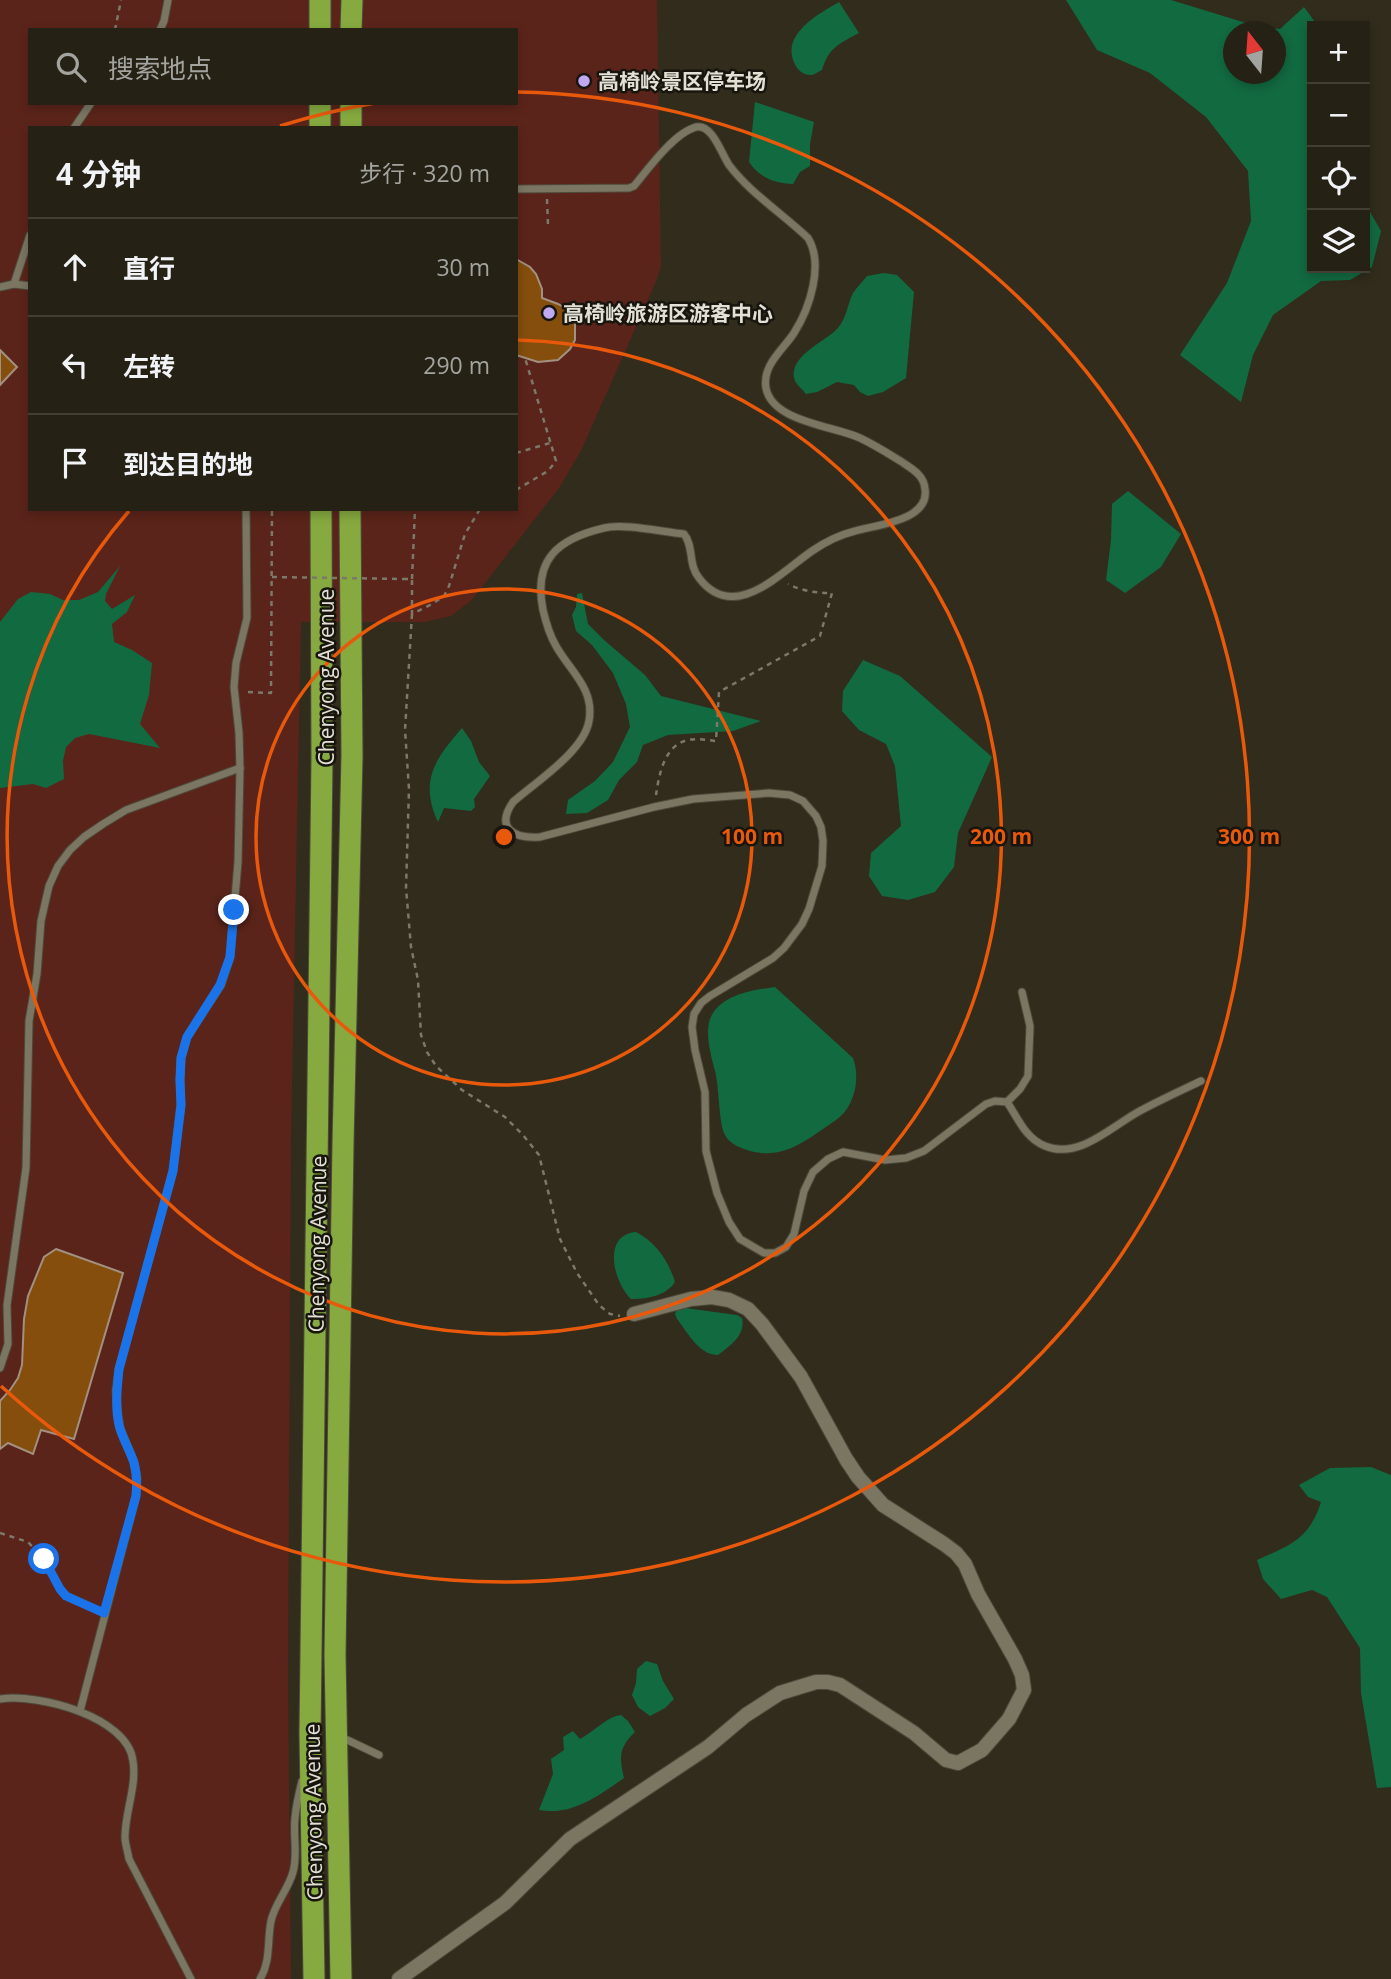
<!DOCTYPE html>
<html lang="zh">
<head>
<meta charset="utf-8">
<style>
  body { margin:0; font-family:"Open Sans","Noto Sans SC",sans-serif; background:#312e22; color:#f1f3f6 }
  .controls { position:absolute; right:21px; top:21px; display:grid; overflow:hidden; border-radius:0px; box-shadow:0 4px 10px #0003 }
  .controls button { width:63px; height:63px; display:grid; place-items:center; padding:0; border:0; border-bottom:2px solid #423e34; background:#252114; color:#f1f3f6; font:35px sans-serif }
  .compass { position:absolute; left:1223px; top:21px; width:63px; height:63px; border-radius:50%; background:#252114; box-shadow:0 4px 10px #0003; rotate:343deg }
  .stop { position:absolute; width:21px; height:21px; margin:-16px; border:5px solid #1a73e8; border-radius:50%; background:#fff }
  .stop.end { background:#1a73e8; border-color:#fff; box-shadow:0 2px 7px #0008 }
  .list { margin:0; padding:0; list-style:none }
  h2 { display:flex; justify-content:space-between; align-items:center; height:91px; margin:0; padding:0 28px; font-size:30px }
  h2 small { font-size:23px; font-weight:400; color:#a3a3a0 }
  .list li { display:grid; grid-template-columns:46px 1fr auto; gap:21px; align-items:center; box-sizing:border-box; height:98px; padding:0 28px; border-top:2px solid #423e34 }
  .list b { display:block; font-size:26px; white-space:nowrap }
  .list em { font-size:23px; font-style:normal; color:#a3a3a0 }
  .icon { flex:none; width:38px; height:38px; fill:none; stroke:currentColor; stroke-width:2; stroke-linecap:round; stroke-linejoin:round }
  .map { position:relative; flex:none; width:1391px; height:1979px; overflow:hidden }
  .search { position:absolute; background:#252114; box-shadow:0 4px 10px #0003; left:28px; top:28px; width:490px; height:77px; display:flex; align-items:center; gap:18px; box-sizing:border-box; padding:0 24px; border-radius:0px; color:#a3a3a0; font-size:26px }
  .panel { position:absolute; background:#252114; box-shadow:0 4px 10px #0003; left:28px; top:126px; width:490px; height:385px; border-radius:0px }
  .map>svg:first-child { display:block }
  .green { fill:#5b241a; fill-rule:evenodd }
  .water { fill:#126a41; fill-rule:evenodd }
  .building { fill:#854e0d; stroke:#a29081; stroke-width:2 }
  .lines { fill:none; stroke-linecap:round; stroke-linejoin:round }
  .lane-casing { stroke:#4e4a3b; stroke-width:9 }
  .street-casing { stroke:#4e4a3b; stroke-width:16 }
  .highway-casing { stroke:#4e4a3b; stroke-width:23 }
  .path { stroke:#7c786a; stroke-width:2.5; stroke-dasharray:5 5; stroke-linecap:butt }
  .lane { stroke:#7b7662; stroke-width:7 }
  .street { stroke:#7b7662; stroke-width:14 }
  .highway { stroke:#86aa3f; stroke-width:21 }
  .path-bridge { stroke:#7c786a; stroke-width:2.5; stroke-dasharray:5 5; stroke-linecap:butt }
  .route { stroke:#1a73e8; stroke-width:9 }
  .ring { fill:none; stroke:#e8590c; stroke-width:3.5 }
  .poi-dot { fill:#c0a8f3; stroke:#17150d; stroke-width:2.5 }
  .labels { text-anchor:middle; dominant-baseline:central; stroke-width:5; stroke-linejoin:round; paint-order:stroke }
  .poi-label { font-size:21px; font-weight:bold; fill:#e3e0d5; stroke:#17150d; text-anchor:start }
  .street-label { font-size:21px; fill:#e3e0d5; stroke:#17150d }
  .centre { fill:#e8590c; stroke:#17150d; stroke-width:3.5 }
  .ring-label { font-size:21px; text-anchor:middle; font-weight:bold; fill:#e8590c; stroke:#17150d; stroke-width:5; stroke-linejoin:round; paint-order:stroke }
</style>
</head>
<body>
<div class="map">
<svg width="1391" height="1979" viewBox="0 0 1391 1979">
  <rect width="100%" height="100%" fill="#312c1b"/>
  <path class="green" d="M0 0H657L661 267 655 284 581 451 559 488 471 601 451 616 425 622H301L291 1140 288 1671 291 1979H0ZM30 30H516V103H30ZM30 128H516V509H30Z"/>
  <g class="water">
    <path d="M1066 0H1171L1256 26 1280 29 1304 7 1318 26H1312V268H1365V203L1381 231 1372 267 1350 280 1321 281 1273 315 1253 355 1241 402 1180 355 1227 283 1251 221 1248 171 1206 117 1150 73 1097 50ZM1234 32H1276V74H1234Z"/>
    <path d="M839 2 859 33C839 44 829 47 822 70 822 70 813 75 812 75 796 76 788 55 793 42 801 23 822 12 839 2Z"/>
    <path d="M755 102 814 122 810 144V166L800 172 793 184C774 183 760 178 749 162Z"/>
    <path d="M884 273 897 275 914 292 906 378 883 392 868 396 860 392 854 385 837 382 817 392 806 394C803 390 797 385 795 381 786 357 825 342 837 329 847 318 847 305 853 293 857 287 863 281 867 276Z"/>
    <polygon points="1128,491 1181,534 1161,567 1125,593 1106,580 1111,540 1112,504"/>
    <polygon points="120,566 106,594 105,601 112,609 135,595 127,612 112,624 114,642 132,650 152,663 149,695 140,724 160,748 89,734 75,738 66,747 63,761 64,779 46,788 33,784 0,788 0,622 18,599 31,592 50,594 63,600 79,600 98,592"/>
    <polygon points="582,593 588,624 604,640 645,675 661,696 761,721 733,731 668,735 643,745 637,762 619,780 608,800 587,813 566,814 568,800 595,781 613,762 630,727 626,704 613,673 592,645 576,631 572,615 576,607 577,594"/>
    <polygon points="863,660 900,676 992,757 958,833 954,867 935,892 908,900 882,896 869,876 871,853 901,826 895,766 886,744 859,730 842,711 843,691"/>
    <path d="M462 728 471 741 479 762 490 776 474 799 475 807 471 811 444 808 438 822C419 781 435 759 462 728Z"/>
    <path d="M775 987 853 1058C861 1079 854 1108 836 1120 806 1140 782 1163 744 1149 736 1146 728 1142 724 1133 719 1119 719 1092 716 1075 712 1058 702 1029 713 1013 726 994 753 990 775 987Z"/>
    <path d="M636 1232C656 1242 669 1262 675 1282 666 1296 647 1299 631 1299 614 1283 601 1235 636 1232Z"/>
    <path d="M685 1308 737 1315 742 1318C746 1335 730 1346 718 1355 699 1355 688 1333 677 1319L675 1314 677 1309Z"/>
    <path d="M1371 1467 1391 1475V1787L1377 1788 1361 1693 1360 1648 1327 1597 1312 1590 1281 1599 1263 1579 1257 1560C1290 1545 1309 1540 1321 1502L1308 1497 1299 1485 1330 1468Z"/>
    <polygon points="646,1661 657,1664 663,1681 674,1699 665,1708 650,1716 638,1707 632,1695 636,1683 637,1669"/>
    <path d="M621 1715 628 1721 635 1732C619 1747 619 1757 624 1778 598 1796 572 1816 539 1810L553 1774 551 1759 564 1750 563 1737 573 1731 580 1739C594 1732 606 1717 621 1715Z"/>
  </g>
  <g class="building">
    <polygon points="516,259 530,267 536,274 542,289 542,298 558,304 565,308 575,322 575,340 570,349 558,360 538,362 516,355"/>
    <polygon points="0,350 17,367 0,385"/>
    <polygon points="56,1249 123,1273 74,1439 41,1430 33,1454 8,1443 0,1449 0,1401 10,1390 18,1378 22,1365 24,1319 28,1296 44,1257"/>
  </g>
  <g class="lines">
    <g class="lane-casing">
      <g id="lane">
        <polyline points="160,30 164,21 168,0"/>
        <polyline points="74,128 91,103"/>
        <path d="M516 189 629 188 634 186C648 169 674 133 696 127 712 123 722 155 729 165 750 193 783 214 808 238 824 264 810 308 794 333 783 350 762 365 766 388 772 422 835 426 860 438 875 445 889 454 902 462 912 469 924 475 925 489 930 521 875 525 855 531 839 535 825 542 812 551 780 573 734 624 699 578 688 565 694 546 684 534 662 532 624 523 604 528 557 539 533 560 543 610 546 623 549 634 556 646 570 671 595 689 589 721 584 751 536 782 513 802 495 828 514 839 540 837L654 807 693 799 769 793 790 795 803 801 816 816 821 827 823 841 822 866 809 909 802 924 784 948 773 958 710 996 701 1003 694 1014 692 1027 695 1050 705 1092 706 1151 717 1193 729 1222 740 1239 764 1253H775L786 1247 794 1234 804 1191 813 1172 828 1159 843 1152 885 1160 906 1158 924 1151 986 1104 995 1101 1007 1102C1018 1118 1025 1138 1045 1146 1078 1160 1111 1127 1138 1112 1158 1101 1180 1091 1201 1081"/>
        <polyline points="14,284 30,286"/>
        <polyline points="0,287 14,284 30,235"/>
        <polyline points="1007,1102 1020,1089 1028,1076 1030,1026 1022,992"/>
        <polyline points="0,1368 8,1344 7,1305 26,1168 29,1021 37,974 41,921 49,886 58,866 70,850 84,837 103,824 126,810 240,768"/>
        <path d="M0 1699C38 1693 128 1717 133 1761 137 1786 125 1812 125 1837 125 1844 128 1852 129 1859L191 1979"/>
        <polyline points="80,1711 136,1496 137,1478 134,1462 120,1428 118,1415 116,1390 119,1369 173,1171 181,1105 180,1080 181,1058 187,1037 221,985 230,957 238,862 240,768 239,733 234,687 236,663 247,618 246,509"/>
        <polyline points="339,1736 379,1755"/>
        <path d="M260 1979C271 1961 267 1941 271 1921 275 1903 288 1890 293 1872 298 1855 293 1836 295 1818 296 1806 299 1793 302 1781"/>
      </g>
    </g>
    <g class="street-casing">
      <polyline id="street" points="399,1979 505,1903 570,1839 708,1747 746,1715 780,1693 816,1682 828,1682 840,1685 914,1733 946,1760 958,1763 982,1750 1009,1719 1024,1690 1022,1675 1015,1659 978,1594 965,1564 956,1553 944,1544 883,1505 858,1477 846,1459 801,1377 762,1324 748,1309 729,1300 712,1297 691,1299 634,1314"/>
    </g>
    <g class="highway-casing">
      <g id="highway">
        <polyline points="320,0 320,30"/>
        <polyline points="351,30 352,0"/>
        <polyline points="320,103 320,128"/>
        <polyline points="351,128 351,103"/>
        <polyline points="314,1979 310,1734 322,759 321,509"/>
        <polyline points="341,1979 335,1655 343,1144 352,756 350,509"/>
      </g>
    </g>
    <g class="path">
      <polyline points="115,30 121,0"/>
      <polyline points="547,199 548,225"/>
      <polyline points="516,453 550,443"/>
      <polyline points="516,490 548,471 556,461 525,358"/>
      <polyline points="403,579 412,579 412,614 432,604 444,596 449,586 465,534 480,509"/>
      <polyline points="412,579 415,509"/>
      <polyline points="412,614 405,730 409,789 406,888 411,947 418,980 421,1035 427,1052 436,1066 462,1090 505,1117 523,1135 539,1155 560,1239 577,1273 599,1305 610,1314 620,1316"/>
      <polyline points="248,692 271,693 272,509"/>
      <path d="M656 795C659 775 664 745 688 740 697 738 707 740 716 741L719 692 820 636 832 593C816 593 802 591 788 584"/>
      <polyline points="0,1533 28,1542 44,1559 60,1589 66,1596 95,1609"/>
    </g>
    <use href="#lane" class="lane"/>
    <use href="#street" class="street"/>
    <use href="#highway" class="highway"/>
    <polyline class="path-bridge" points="272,577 403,579"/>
  </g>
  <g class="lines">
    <path class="route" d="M44 1559 60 1589 66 1596 104 1613 136 1496C137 1485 137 1474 134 1463 130 1450 122 1438 119 1425 115 1407 117 1388 119 1369L173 1171 181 1105 180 1080 181 1058 187 1037 220 985 230 957 234 910"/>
  </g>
  <g class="ring">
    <circle cx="504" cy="837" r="248"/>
    <path d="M517 340A497 497 0 1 1 129 511"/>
    <path d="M280 126A745 745 0 0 1 375 103M517 92A745 745 0 1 1 1 1386"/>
  </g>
  <g class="poi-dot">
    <circle cx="584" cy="81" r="7"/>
    <circle cx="549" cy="313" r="7"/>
  </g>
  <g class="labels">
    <g class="poi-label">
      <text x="598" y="81">高椅岭景区停车场</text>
      <text x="563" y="313">高椅岭旅游区游客中心</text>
    </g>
    <g class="street-label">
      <text transform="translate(326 677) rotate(-90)">Chenyong Avenue</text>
      <text transform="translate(317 1244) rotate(-89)">Chenyong Avenue</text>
      <text transform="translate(313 1812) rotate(-91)">Chenyong Avenue</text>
    </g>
  </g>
  <circle cx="504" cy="837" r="10" class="centre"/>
  <g class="ring-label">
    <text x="752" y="844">100 m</text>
    <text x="1001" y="844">200 m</text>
    <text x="1249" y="844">300 m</text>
  </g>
</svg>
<div class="controls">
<button>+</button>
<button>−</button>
<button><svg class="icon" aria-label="locate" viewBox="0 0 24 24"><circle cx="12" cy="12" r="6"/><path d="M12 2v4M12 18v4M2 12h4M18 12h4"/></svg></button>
<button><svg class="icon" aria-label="layers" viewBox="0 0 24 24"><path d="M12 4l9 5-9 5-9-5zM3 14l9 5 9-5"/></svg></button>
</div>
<svg class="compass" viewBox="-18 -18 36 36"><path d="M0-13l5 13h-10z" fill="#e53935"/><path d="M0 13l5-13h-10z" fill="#a3a3a0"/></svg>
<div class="stop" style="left:44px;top:1559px"></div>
<div class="stop end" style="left:234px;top:910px"></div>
<div class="search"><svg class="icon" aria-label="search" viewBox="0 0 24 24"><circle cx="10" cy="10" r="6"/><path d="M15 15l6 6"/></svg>搜索地点</div>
<section class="panel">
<h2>4 分钟<small>步行 · 320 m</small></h2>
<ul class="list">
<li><svg class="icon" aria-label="ahead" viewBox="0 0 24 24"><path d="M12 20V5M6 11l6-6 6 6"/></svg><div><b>直行</b></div><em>30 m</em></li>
<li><svg class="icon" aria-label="left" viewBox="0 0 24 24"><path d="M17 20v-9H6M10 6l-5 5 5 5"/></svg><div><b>左转</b></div><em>290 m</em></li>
<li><svg class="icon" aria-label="arrive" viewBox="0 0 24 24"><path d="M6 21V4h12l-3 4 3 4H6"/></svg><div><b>到达目的地</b></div></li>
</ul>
</section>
</div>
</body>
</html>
